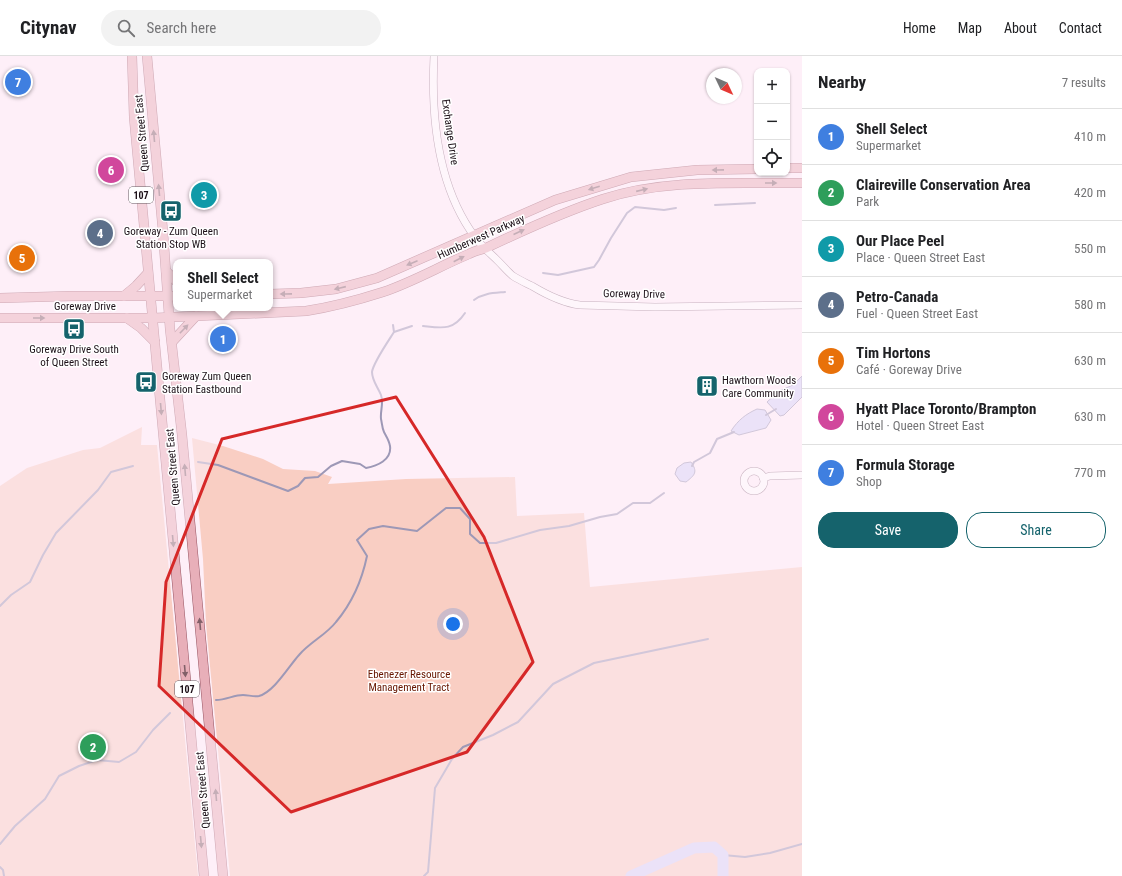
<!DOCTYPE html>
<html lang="en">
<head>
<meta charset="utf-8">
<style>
  body { margin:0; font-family:"Roboto Condensed",sans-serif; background:#f2f2f2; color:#202124 }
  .controls { position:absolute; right:12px; top:12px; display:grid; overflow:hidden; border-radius:8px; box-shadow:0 1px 3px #0004 }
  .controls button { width:36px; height:36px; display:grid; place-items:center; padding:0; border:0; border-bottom:1px solid #e0e0e0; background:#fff; color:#202124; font:20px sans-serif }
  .compass { position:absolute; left:706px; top:12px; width:36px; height:36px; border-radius:50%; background:#fff; box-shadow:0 1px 3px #0004; rotate:134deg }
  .you { position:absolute; left:453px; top:568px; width:14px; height:14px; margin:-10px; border:3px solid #fff; border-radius:50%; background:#1a73e8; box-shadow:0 0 0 6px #1a73e833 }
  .badge { display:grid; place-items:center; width:26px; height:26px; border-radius:50%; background:#15636c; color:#fff; font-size:13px; font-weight:700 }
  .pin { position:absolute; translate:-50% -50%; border:2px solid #fff; box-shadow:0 1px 4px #0006 }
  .popup { position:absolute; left:173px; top:203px; width:100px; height:52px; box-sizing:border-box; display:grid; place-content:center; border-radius:8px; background:#fff; filter:drop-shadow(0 1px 3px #0005); font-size:13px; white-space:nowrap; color:#757577 }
  .popup b { font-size:15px; color:#202124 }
  .popup::after { content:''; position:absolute; left:50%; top:100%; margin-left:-8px; border:8px solid transparent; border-top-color:#fff }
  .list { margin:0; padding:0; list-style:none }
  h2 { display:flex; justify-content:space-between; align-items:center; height:52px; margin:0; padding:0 16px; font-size:17px }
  h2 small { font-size:13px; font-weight:400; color:#757577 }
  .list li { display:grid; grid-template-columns:26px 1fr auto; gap:12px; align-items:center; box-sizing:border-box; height:56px; padding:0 16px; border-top:1px solid #e0e0e0 }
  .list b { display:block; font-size:15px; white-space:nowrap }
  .list p { margin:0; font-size:13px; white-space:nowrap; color:#757577 }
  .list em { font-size:13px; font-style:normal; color:#757577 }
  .actions { display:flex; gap:8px; padding:12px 16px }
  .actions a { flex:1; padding:9px 0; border:1px solid #15636c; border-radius:16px; text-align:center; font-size:14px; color:#15636c }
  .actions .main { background:#15636c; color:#fff }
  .icon { flex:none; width:22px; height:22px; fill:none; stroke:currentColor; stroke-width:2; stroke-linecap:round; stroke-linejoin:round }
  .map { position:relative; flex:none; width:802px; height:820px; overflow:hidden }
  header { display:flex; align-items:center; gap:24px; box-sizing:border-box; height:56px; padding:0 20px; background:#fff; border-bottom:1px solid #e0e0e0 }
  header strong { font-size:19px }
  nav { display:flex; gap:22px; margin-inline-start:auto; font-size:14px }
  .search { width:280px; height:36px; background:#f2f2f2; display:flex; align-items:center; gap:10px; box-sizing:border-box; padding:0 14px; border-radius:22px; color:#757577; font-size:15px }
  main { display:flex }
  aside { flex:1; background:#fff }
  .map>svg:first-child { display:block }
  .green { fill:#f9cec3 }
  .water { fill:#d4d2f9; stroke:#9d98b6 }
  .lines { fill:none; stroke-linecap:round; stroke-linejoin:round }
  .stream { stroke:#9d98b6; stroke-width:2 }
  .river { stroke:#d4d2f9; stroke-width:11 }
  .minor-casing { stroke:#88697c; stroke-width:8 }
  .major-casing { stroke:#975563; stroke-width:10 }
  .minor { stroke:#fff; stroke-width:7 }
  .major { stroke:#e8afb9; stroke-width:9 }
  .oneway { fill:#826069 }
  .marked { fill:none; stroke:#d62828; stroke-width:3; stroke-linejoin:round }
  .labels { text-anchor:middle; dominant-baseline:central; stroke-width:3; stroke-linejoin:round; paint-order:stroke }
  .shield { fill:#fff; stroke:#61585e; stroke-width:1 }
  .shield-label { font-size:10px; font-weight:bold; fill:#1d1119 }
  .street-label { font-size:11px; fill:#1d1119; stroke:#fff }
  .poi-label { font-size:11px; fill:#1d1119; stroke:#fff }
  .park-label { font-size:11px; fill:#671600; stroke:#fff }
</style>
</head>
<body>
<header>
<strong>Citynav</strong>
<div class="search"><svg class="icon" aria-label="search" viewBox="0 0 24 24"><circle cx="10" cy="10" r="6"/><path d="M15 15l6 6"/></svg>Search here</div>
<nav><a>Home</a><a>Map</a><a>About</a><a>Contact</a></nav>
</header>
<main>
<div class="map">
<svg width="802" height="820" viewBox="0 0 802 820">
  <rect width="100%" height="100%" fill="#feeff8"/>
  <g class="green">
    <polygon points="142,371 141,389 157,389 198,820 0,820 0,430 27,412 83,394 100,392"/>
    <polygon points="192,382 223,390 263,403 283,413 315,415 332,421 328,428 406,423 515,421 517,460 584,457 590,531 802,511 802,820 230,820 206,568 203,503"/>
  </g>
  <g class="water">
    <polygon points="802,320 802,341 784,359 780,360 767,346 779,335 793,329"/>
    <path d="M757 353 765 354 771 364 766 372 739 379 731 375C738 364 746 358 757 353Z"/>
    <path d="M691 406C698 416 695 419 686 426L680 425 675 418 677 412 684 407Z"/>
  </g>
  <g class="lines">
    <g class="stream">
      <polyline points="715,149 755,147"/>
      <polyline points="543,217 558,219 594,211 599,204 611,182 627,157 635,151 664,154 676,152"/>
      <path d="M474 244C483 237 494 237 505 236"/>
      <polyline points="393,269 394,276"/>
      <path d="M423 270C442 272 453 275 465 257"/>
      <polyline points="766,359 776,353"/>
      <path d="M198 406 218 409 288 435 298 430 305 422 318 421 331 410 342 405 360 408 366 412C377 410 392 404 390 390 389 384 386 380 384 376 382 372 382 367 381 363 380 355 384 347 381 339 378 331 372 325 372 316 373 307 389 284 394 276L412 270"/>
      <polyline points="692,410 694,406 710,397 717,383 734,376"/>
      <polyline points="0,550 11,539 30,526 43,499 56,477 98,434 111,416 133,410"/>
      <path d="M216 644C226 644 234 639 243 639 248 639 254 641 259 640 274 636 289 610 299 599 310 586 326 579 336 566 352 547 362 524 367 500L357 484 369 473 383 470 417 475 446 452H460L470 463V478L480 487H496L540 474 569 470 600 461 617 458 633 447H650L664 437"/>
      <polyline points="0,788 15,770 45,743 59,720 79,710 97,704 119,706 136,696 153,674 170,657"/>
      <polyline points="723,799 745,801 770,797 802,788"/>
      <polyline points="0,811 3,814 4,820"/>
      <polyline points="424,820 428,816 435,732 452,703 463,691 493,679 518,666 553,628 594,607 708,583"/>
    </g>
    <polyline class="river" points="631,820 694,792 714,791 723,799 723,820"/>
    <g class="minor-casing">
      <g id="minor">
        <path d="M434 0C431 61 437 130 475 181 481 190 490 197 498 205 503 210 508 216 513 220 519 224 526 227 532 230 547 239 563 247 580 249L655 251 802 249"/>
        <circle cx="754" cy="425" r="10"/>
        <polyline points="763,422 770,420 802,419"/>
      </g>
    </g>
    <g class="major-casing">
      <g id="major">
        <polyline points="132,0 134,61 204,820"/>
        <polyline points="147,0 163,176 170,273 182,379 223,820"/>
        <polyline points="787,112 802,112"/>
        <polyline points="166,215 176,225"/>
        <polyline points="270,238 301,237 336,233 377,222 555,144 631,121 697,114 757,113"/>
        <polyline points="124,240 136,230 148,217"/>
        <polyline points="0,242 73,240 176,240"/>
        <path d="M0 262H153L306 255C332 251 358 244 383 236 413 226 440 210 469 198 474 195 480 194 486 192 524 174 563 156 603 143 667 122 736 128 802 127"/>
        <polyline points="127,262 141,272 155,286"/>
        <polyline points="172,286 196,260"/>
      </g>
    </g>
    <use href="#minor" class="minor"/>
    <use href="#major" class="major"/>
  </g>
  <defs><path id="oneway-solid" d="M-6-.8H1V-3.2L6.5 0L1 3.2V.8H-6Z"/></defs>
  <g class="oneway">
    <use href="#oneway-solid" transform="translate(154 80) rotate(-95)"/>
    <use href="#oneway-solid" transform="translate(718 114) rotate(179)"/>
    <use href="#oneway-solid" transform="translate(771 127)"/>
    <use href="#oneway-solid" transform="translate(594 132) rotate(163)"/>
    <use href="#oneway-solid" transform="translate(159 134) rotate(-95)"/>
    <use href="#oneway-solid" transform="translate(642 134) rotate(-13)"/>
    <use href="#oneway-solid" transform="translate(519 176) rotate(-24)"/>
    <use href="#oneway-solid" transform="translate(459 203) rotate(-27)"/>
    <use href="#oneway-solid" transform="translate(412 207) rotate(157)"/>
    <use href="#oneway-solid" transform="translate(340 232) rotate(167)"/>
    <use href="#oneway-solid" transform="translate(286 238) rotate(179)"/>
    <use href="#oneway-solid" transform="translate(39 262)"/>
    <use href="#oneway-solid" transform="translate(184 273) rotate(-46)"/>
    <use href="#oneway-solid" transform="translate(161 353) rotate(85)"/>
    <use href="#oneway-solid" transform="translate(185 414) rotate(-95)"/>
    <use href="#oneway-solid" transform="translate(173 485) rotate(85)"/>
    <use href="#oneway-solid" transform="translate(200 568) rotate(-95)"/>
    <use href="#oneway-solid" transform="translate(185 615) rotate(85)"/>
    <use href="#oneway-solid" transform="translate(216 739) rotate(-95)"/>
    <use href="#oneway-solid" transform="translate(201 786) rotate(85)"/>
  </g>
  <path d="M0 0H802V820H0ZM396 341 484 481 533 606 467 696 291 756 159 630 166 526 222 383Z" fill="#feeff8" fill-opacity=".55" fill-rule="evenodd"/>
  <path class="marked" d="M396 341 484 481 533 606 467 696 291 756 159 630 166 526 222 383Z"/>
  <defs>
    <g id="bus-square" transform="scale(1.15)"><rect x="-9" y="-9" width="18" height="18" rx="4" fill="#15636c" stroke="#fff"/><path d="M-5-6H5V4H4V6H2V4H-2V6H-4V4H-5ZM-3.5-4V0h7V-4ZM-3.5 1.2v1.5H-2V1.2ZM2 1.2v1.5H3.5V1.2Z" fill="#fff"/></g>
    <g id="building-square" transform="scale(1.15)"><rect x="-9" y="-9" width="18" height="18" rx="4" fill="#15636c" stroke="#fff"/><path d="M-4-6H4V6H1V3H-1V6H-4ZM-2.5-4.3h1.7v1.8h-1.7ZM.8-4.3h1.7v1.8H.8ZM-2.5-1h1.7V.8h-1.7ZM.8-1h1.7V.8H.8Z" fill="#fff"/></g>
  </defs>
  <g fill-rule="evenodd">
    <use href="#bus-square" x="171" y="155"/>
    <use href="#bus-square" x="74" y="273"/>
    <use href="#bus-square" x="146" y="326"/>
    <use href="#building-square" x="707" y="330"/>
  </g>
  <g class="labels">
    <g class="shield">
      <rect x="129" y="131" width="24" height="16" rx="3"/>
      <rect x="175" y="625" width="24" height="16" rx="3"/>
    </g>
    <g class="shield-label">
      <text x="141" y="139">107</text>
      <text x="187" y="633">107</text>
    </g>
    <g class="street-label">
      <text transform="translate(450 76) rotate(82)">Exchange Drive</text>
      <text transform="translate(142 77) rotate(-95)">Queen Street East</text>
      <text transform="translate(481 181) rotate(-24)">Humberwest Parkway</text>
      <text transform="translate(634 238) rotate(1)">Goreway Drive</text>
      <text x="85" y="250">Goreway Drive</text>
      <text transform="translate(173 411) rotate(-95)">Queen Street East</text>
      <text transform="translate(203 734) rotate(-95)">Queen Street East</text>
    </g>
    <g class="poi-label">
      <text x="171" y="175">Goreway - Zum Queen<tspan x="171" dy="13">Station Stop WB</tspan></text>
      <text x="74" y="293">Goreway Drive South<tspan x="74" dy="13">of Queen Street</tspan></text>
      <text x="162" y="320" text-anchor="start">Goreway Zum Queen<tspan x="162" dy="13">Station Eastbound</tspan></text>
      <text x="722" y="324" text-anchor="start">Hawthorn Woods<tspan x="722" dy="13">Care Community</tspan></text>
    </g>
    <g class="park-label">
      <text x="409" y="618">Ebenezer Resource<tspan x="409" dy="13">Management Tract</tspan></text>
    </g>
  </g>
</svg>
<div class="controls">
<button>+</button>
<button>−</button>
<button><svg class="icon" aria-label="locate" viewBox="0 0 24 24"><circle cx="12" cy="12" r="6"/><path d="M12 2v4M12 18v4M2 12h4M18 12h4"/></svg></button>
</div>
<svg class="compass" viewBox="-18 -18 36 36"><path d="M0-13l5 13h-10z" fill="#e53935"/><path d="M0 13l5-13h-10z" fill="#757577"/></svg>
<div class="you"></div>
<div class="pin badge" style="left:223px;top:283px;background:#3f7fe0">1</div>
<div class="popup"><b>Shell Select</b>Supermarket</div>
<div class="pin badge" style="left:93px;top:691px;background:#2e9e5b">2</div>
<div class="pin badge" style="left:204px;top:139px;background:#0f9aa8">3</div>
<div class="pin badge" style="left:100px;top:177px;background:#5c6f8a">4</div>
<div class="pin badge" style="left:22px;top:202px;background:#e8710a">5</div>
<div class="pin badge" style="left:111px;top:114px;background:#d1479c">6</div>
<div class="pin badge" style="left:18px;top:26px;background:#3f7fe0">7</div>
</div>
<aside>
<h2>Nearby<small>7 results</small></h2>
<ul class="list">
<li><span class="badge" style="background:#3f7fe0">1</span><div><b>Shell Select</b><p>Supermarket</p></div><em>410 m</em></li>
<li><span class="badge" style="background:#2e9e5b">2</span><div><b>Claireville Conservation Area</b><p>Park</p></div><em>420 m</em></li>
<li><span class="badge" style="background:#0f9aa8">3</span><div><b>Our Place Peel</b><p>Place · Queen Street East</p></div><em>550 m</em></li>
<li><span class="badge" style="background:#5c6f8a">4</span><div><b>Petro-Canada</b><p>Fuel · Queen Street East</p></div><em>580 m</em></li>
<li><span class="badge" style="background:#e8710a">5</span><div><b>Tim Hortons</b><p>Café · Goreway Drive</p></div><em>630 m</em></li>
<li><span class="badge" style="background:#d1479c">6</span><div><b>Hyatt Place Toronto/Brampton</b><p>Hotel · Queen Street East</p></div><em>630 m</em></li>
<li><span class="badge" style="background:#3f7fe0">7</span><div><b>Formula Storage</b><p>Shop</p></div><em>770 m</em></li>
</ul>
<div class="actions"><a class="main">Save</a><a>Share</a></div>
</aside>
</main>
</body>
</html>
